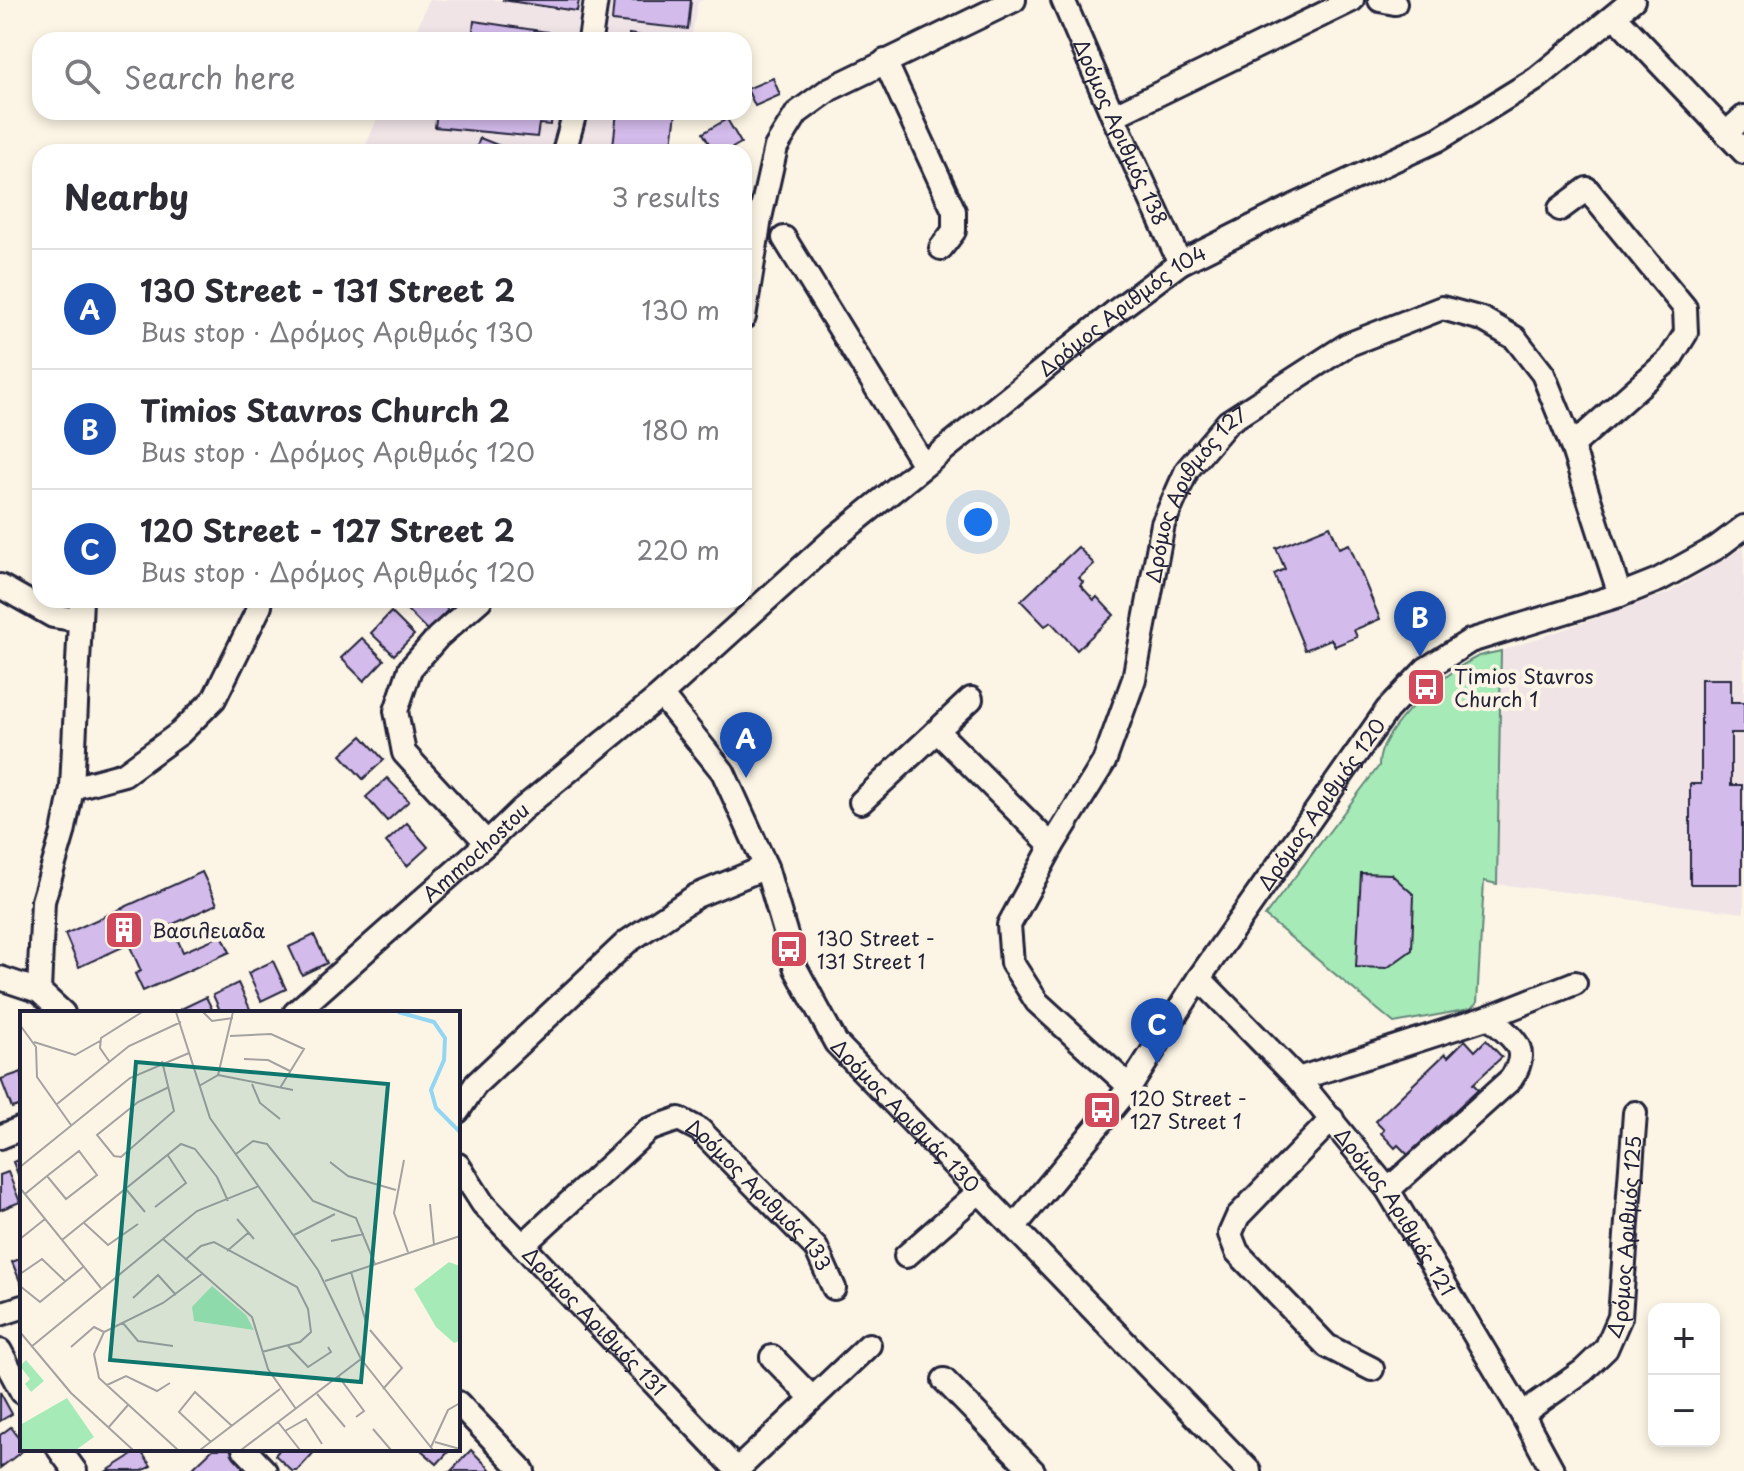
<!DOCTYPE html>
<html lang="en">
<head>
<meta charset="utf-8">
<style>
  body { margin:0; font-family:"Playpen Sans",sans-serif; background:#f2f2f3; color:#2b2b33 }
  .controls { position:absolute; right:24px; bottom:24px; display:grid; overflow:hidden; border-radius:16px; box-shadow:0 4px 12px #0003 }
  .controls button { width:72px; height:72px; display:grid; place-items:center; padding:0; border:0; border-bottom:2px solid #e1e1e2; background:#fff; color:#2b2b33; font:40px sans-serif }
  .you { position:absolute; left:978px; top:522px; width:28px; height:28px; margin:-20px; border:6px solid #fff; border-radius:50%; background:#1a73e8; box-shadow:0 0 0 12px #1a73e833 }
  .badge { display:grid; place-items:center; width:52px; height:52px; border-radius:50%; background:#ea580c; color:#fff; font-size:26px; font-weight:700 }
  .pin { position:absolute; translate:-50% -66px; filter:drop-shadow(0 2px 4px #0008) }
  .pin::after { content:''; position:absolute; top:42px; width:28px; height:24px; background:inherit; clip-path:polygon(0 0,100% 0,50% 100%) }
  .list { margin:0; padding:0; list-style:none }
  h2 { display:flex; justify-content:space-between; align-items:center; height:104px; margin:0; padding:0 32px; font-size:34px }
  h2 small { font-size:26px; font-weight:400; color:#7c7c81 }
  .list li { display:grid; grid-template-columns:52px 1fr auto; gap:24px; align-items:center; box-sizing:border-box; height:120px; padding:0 32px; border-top:2px solid #e1e1e2 }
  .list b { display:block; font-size:30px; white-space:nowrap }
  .list p { margin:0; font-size:26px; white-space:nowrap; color:#7c7c81 }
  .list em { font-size:26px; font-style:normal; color:#7c7c81 }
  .icon { flex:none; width:44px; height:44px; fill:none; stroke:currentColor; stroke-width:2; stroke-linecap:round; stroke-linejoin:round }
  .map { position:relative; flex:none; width:1744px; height:1471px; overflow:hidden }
  .search { position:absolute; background:#fff; box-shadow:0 4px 12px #0003; left:32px; top:32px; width:720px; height:88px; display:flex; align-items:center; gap:20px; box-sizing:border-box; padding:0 28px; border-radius:24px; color:#7c7c81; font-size:30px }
  .panel { position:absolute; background:#fff; box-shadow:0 4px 12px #0003; left:32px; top:144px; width:720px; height:464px; border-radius:24px }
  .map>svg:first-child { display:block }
  .built { fill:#f0e4e7 }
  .green { fill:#a6ebb7; stroke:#648679; stroke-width:2 }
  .building { fill:#d3bbeb; stroke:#22223b; stroke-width:2 }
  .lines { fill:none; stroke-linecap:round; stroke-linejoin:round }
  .minor-casing { stroke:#22223b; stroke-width:28 }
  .minor { stroke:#fcf5e5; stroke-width:22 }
  .labels { text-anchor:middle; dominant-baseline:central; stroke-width:8; stroke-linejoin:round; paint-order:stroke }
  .street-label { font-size:20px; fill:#22223b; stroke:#fcf5e5 }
  .poi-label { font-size:20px; fill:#22223b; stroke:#fcf5e5; text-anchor:start }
  .inset-river { fill:none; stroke:#92d6f4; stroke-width:4 }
  .inset-road { fill:none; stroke:#a5a1a1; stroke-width:2 }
  .view { fill:#0f766e; fill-opacity:0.15; stroke:#0f766e; stroke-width:4 }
  .inset-edge { fill:none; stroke:#22223b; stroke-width:4 }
</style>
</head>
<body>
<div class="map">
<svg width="1744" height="1471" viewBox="0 0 1744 1471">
  <rect width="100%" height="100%" fill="#fcf5e5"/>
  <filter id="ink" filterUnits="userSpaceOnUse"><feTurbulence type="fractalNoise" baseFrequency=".0125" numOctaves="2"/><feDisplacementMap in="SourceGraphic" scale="16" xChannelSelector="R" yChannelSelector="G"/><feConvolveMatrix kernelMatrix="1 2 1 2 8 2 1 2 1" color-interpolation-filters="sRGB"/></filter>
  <g filter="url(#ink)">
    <g class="built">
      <polygon points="429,0 703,0 698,2 691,40 412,40"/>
      <polygon points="380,112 678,112 670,152 363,152"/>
      <polygon points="1744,547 1744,913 1497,884 1501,651 1671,592"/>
    </g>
    <path class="green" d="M1501 651 1497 884 1484 881 1477 1003 1470 1009 1394 1023 1265 916 1379 766C1378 728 1446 672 1477 657 1485 654 1493 653 1501 651Z"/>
    <g class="building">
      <polygon points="502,0 579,0 577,11"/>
      <polygon points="614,0 691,0 688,29 612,21"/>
      <polygon points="474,21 548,32 547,40 472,40"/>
      <polygon points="629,34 667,40 629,40"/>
      <polygon points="773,78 780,95 755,106 747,89"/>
      <polygon points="437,112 552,112 551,125 539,124 537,137 435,127"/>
      <polygon points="617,112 676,112 671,152 613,146"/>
      <polygon points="727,119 741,143 725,152 714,152 703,133"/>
      <polygon points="480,138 515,152 475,152"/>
      <polygon points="1330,526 1339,548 1349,544 1380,619 1354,630 1357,637 1335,646 1331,639 1305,650 1274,574 1285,569 1276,548"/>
      <polygon points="1078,547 1094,564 1079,578 1083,582 1080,585 1094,600 1097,597 1114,615 1077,650 1051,622 1045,626 1021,601"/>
      <polygon points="413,600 438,600 448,610 428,631 405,608"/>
      <polygon points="391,612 414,635 394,655 371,633"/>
      <polygon points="362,638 384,660 364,681 341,658"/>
      <polygon points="1701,679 1731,679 1731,702 1744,702 1744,733 1731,733 1731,785 1742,785 1742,884 1690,884 1690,784 1701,784"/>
      <polygon points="362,736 384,760 363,779 341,755"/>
      <polygon points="387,778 409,801 387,821 366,797"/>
      <polygon points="407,823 428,847 407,866 386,842"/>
      <polygon points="202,872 217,904 171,925 183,952 222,935 230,952 143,991 135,974 141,971 129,944 79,967 65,934"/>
      <polygon points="1361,873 1391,874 1414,895 1412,950 1387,968 1356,967"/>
      <polygon points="314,935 327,963 302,975 289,947"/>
      <polygon points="273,961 286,989 261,1001 248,973"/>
      <polygon points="238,983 251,1011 221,1013 213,995"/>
      <polygon points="206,997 214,1013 183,1013 181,1009"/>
      <polygon points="1465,1040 1475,1051 1486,1040 1502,1057 1473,1084 1478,1089 1408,1155 1398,1145 1395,1148 1381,1133 1384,1130 1375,1121 1445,1054 1448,1057"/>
      <polygon points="22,1072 22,1105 12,1108 1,1079"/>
      <polygon points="22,1158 22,1184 13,1162"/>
      <polygon points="8,1172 20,1202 0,1210 0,1175"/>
      <polygon points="22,1258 22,1286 12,1262"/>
      <polygon points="0,1392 12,1414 0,1421"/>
      <polygon points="11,1427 22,1442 22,1449 25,1449 0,1468 0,1435"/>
      <polygon points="213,1449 230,1449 245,1465 239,1471 198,1471 194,1467"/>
      <polygon points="280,1449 317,1449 297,1471 292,1471 275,1455"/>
      <polygon points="420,1449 451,1449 437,1464"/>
      <polygon points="140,1450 151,1466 142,1471 107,1471"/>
      <polygon points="471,1450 490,1469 488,1471 451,1471"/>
    </g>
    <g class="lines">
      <g class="minor-casing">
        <g id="minor">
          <path id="s1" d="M1063 0 1113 116 1180 263"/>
          <polyline points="1380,0 1395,3"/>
          <polyline points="1615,16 1744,152"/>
          <polyline points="590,40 596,0"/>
          <polyline points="885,61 954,211 954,231 941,248"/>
          <polyline points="1113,116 1352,0"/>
          <polyline points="1726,133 1744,117"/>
          <polyline points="564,152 575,112"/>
          <polyline points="1560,209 1587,189 1685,308 1686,333 1670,359 1572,446"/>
          <polyline points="784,238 924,465"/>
          <polyline points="744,317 760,218 776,147 797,113 830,89 1014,0"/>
          <polyline points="0,586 53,616 79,620"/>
          <polyline points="480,600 438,637 410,669 396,711 404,753 487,843"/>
          <path id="s2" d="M661 695 723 772 766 867 796 969 836 1043 1249 1471"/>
          <polyline points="937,731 1052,846"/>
          <polyline points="72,788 124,774 180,733 214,699 260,606"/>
          <polyline points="861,802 971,699"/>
          <polyline points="0,978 39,991 63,1013"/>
          <path id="s3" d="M1199 978 1298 1079 1388 1190 1522 1414 1553 1471"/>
          <polyline points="39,991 43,901 63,833 72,788 81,600"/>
          <path id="s4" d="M295 1013 487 843 521 810 661 695 837 536 1116 311 1180 263 1292 207 1439 139 1536 79 1633 0"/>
          <polyline points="1298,1079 1489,1017 1575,983"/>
          <path id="s5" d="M1130 1087 1037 1002 1012 963 1009 925 1052 846 1104 762 1134 679 1163 524 1187 470 1228 422 1347 345 1442 308 1482 319 1515 338 1543 374 1572 446 1620 595"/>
          <polyline points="458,1111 476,1084 627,942 696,896 766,867"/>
          <polyline points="1332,1119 1238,1216 1230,1234 1237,1252 1327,1346 1372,1369"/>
          <polyline points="0,1137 22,1128"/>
          <path id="s6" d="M458 1165 483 1204 738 1471"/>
          <path d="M1388 1190 1511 1079C1533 1047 1511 1038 1489 1017"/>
          <path id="s7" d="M1015 1226 1130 1087 1199 978 1387 710 1426 669 1470 641 1620 595 1658 580 1716 548 1744 527"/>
          <path id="s8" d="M523 1245 648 1130 679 1119 700 1130 816 1248 834 1288"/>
          <polyline points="906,1256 980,1191"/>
          <polyline points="0,1314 22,1307"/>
          <polyline points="0,1351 22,1392"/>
          <polyline points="772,1357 812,1398"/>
          <polyline points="944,1380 1033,1471"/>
          <polyline points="458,1403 523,1471"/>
          <path id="s9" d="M1522 1414 1583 1371 1606 1349 1620 1317 1635 1113"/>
          <polyline points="59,1449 75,1471"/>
          <polyline points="244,1449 265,1471"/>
          <polyline points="737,1470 869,1345"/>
        </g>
      </g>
      <use href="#minor" class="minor"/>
    </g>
  </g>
  <defs>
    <g id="bus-square" transform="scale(2)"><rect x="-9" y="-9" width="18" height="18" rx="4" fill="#d1495b" stroke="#fcf5e5"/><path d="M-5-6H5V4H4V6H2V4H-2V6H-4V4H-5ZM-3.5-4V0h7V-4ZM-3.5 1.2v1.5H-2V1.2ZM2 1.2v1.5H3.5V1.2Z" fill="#fff"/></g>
    <g id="building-square" transform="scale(2)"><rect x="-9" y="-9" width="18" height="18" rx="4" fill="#d1495b" stroke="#fcf5e5"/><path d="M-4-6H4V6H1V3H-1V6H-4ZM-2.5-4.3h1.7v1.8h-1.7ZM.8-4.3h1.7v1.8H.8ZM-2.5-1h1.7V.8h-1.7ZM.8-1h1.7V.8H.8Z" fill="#fff"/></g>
  </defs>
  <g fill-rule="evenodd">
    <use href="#bus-square" x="1426" y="687"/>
    <use href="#building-square" x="124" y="930"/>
    <use href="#bus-square" x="789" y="949"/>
    <use href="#bus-square" x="1102" y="1110"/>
  </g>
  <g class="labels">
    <g class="street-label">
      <text stroke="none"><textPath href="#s1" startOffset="144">Δρόμος Αριθμός 138</textPath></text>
      <text stroke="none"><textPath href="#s4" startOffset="1086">Δρόμος Αριθμός 104</textPath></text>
      <text stroke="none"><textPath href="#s5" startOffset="686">Δρόμος Αριθμός 127</textPath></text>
      <text stroke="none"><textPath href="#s7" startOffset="522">Δρόμος Αριθμός 120</textPath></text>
      <text stroke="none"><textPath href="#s4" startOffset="242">Ammochostou</textPath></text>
      <text stroke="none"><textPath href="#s2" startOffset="494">Δρόμος Αριθμός 130</textPath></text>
      <text stroke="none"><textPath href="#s8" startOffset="314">Δρόμος Αριθμός 133</textPath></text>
      <text stroke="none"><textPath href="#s3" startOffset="306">Δρόμος Αριθμός 121</textPath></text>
      <text stroke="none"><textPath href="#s9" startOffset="222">Δρόμος Αριθμός 125</textPath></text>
      <text stroke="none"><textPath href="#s6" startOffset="208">Δρόμος Αριθμός 131</textPath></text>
    </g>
    <g class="poi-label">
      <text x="1454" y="676">Timios Stavros<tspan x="1454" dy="23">Church 1</tspan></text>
      <text x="152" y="930">Βασιλειαδα</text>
      <text x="817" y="938">130 Street -<tspan x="817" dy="23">131 Street 1</tspan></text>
      <text x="1130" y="1098">120 Street -<tspan x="1130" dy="23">127 Street 1</tspan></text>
    </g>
  </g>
  <g transform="translate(20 1011)">
    <rect width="440" height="440" fill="#fcf5e5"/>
    <path d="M429 251 440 255V330L434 332 416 316 394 278ZM192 275 226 304 234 319 174 310 172 296ZM6 349 24 370 11 381 5 373 10 368 0 355ZM47 387 74 426 56 439H0V414Z" fill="#a6ebb7"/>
    <path class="inset-river" d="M378 1 414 11 425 27 424 49 411 79 416 97 440 121"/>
    <path class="inset-road" d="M156 1 190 107 298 259 341 348 413 439M183 1 192 10 213 7M0 14 16 36 17 66 51 114M210 25 251 23 284 38 260 77M14 31 55 44 80 30M224 48 248 49 270 60M89 50 80 37 81 27 122 1M142 50 154 100 101 146 94 145 77 124 118 91 149 76M198 64 273 79M232 73 240 92 260 108M179 75 198 64 213 1M37 93 109 35 161 11M216 143 233 130 247 133 293 190 336 207 355 253M384 149 374 202 388 241M310 151 328 165 376 179M0 156 110 67 169 42M0 177 81 277M105 177 125 201M5 183 27 165 59 140 77 164 46 188 27 165M410 193 414 234M135 196 166 172 147 143M217 208 234 228M63 211 88 234 118 213M274 224 315 203M0 228 25 208M143 228 232 306 248 358 276 398M42 229 161 133 175 138 197 166 208 190M311 230 344 223M207 240 228 222M165 249 181 235 194 231 277 276 288 298 291 321 280 331 242 341M331 261 346 311M0 263 22 248 45 270M305 270 440 225M0 275 20 291 63 256M113 287 138 264 156 284M103 312 118 330 153 335M350 319 382 357 363 378M0 321 51 382 113 439M268 335 288 356 311 341 308 336M11 336 177 200 239 175M51 336 74 316 84 321M319 366 344 400 336 406M87 374 106 365 137 380 150 372M297 383 325 416M258 411 280 439M88 417 108 394M353 418 371 439M265 420 286 408 302 433M191 431 159 401 175 381 212 415M415 431 440 438M411 436 428 399 440 392M158 439 79 367 74 343 84 321 143 292 182 263M180 439 260 378M221 439 341 348"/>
    <path class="view" d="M116 51 368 73 341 371 90 349Z"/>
    <rect width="440" height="440" class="inset-edge"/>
  </g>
</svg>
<div class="controls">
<button>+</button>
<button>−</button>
</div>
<div class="you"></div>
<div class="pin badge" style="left:746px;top:778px;background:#1a4fb4">A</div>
<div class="pin badge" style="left:1420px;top:657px;background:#1a4fb4">B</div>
<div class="pin badge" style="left:1157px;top:1064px;background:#1a4fb4">C</div>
<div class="search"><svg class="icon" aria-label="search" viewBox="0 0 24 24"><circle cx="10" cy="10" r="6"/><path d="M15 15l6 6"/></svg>Search here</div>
<section class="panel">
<h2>Nearby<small>3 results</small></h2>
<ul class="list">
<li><span class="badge" style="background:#1a4fb4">A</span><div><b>130 Street - 131 Street 2</b><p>Bus stop · Δρόμος Αριθμός 130</p></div><em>130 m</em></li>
<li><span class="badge" style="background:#1a4fb4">B</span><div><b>Timios Stavros Church 2</b><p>Bus stop · Δρόμος Αριθμός 120</p></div><em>180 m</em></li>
<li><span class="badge" style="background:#1a4fb4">C</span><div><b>120 Street - 127 Street 2</b><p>Bus stop · Δρόμος Αριθμός 120</p></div><em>220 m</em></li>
</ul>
</section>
</div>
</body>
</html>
